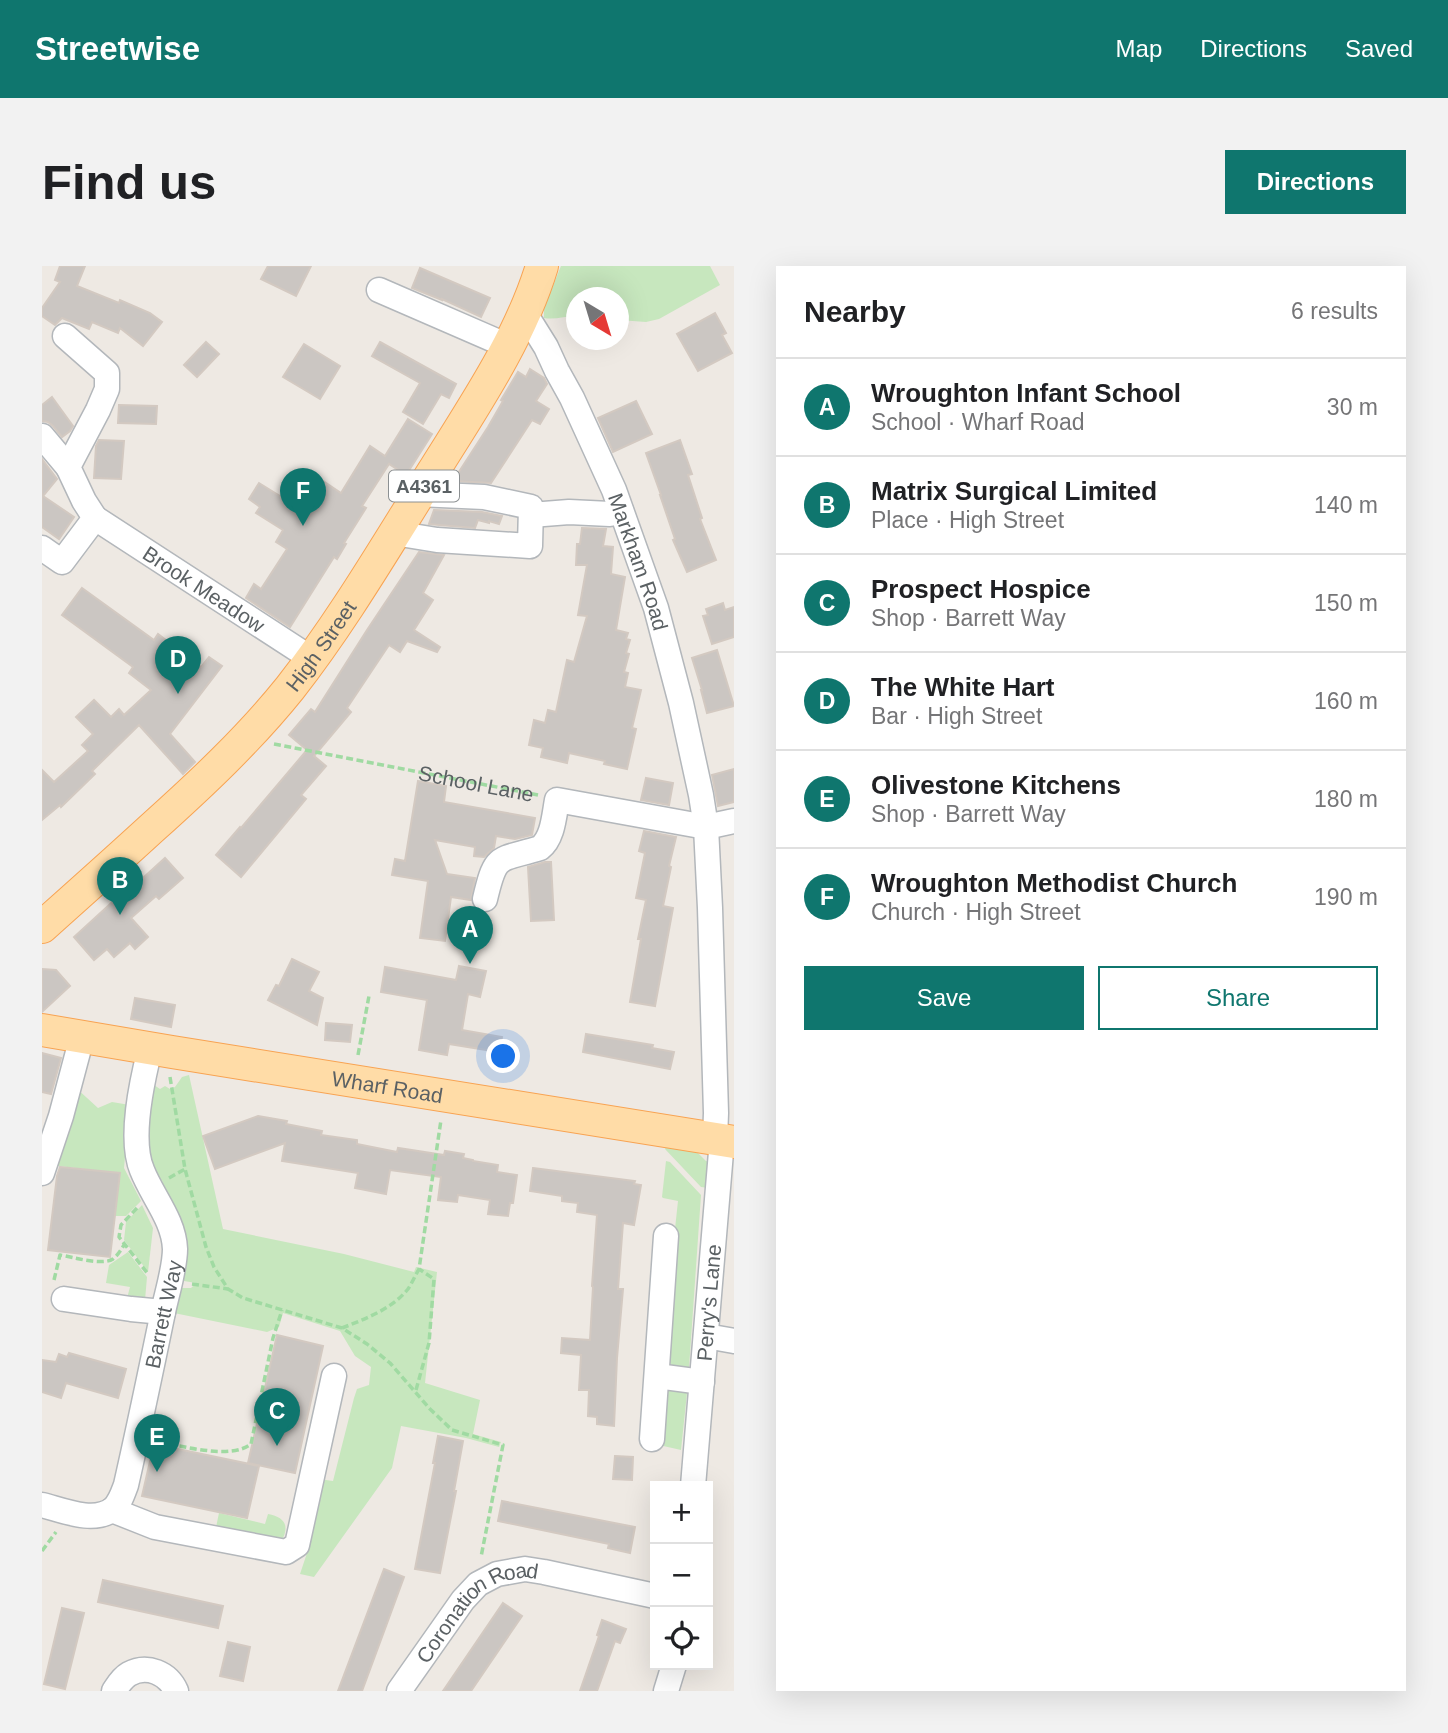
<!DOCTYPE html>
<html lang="en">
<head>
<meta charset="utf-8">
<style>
  body { margin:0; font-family:Helvetica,sans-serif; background:#f2f2f2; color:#202124 }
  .controls { position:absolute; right:21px; bottom:21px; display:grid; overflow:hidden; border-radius:0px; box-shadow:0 7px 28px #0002 }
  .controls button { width:63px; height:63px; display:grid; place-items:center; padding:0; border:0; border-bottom:2px solid #e0e0e0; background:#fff; color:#202124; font:35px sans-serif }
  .compass { position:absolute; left:524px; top:21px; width:63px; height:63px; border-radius:50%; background:#fff; box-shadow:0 7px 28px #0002; rotate:142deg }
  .you { position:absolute; left:462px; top:791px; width:24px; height:24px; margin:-18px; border:5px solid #fff; border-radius:50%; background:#1a73e8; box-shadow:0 0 0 10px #1a73e833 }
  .badge { display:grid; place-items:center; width:46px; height:46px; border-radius:50%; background:#0f766e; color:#fff; font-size:23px; font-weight:700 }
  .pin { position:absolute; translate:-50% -58px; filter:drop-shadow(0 2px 4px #0008) }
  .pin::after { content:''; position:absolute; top:37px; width:24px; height:21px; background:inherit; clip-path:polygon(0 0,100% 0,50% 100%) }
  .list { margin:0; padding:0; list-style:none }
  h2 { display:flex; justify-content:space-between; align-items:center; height:91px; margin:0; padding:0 28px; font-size:30px }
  h2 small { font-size:23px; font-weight:400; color:#757577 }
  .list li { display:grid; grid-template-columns:46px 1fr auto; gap:21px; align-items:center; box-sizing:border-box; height:98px; padding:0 28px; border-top:2px solid #e0e0e0 }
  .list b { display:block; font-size:26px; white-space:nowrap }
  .list p { margin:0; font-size:23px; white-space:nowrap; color:#757577 }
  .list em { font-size:23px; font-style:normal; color:#757577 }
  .actions { display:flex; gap:14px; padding:21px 28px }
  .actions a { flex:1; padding:16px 0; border:2px solid #0f766e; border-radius:0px; text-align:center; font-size:24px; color:#0f766e }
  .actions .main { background:#0f766e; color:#fff }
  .icon { flex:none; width:38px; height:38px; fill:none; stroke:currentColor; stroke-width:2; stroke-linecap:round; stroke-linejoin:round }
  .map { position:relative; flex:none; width:692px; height:1425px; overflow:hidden; border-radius:0px }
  header { display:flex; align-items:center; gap:42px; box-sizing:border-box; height:98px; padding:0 35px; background:#0f766e; color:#fff }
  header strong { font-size:33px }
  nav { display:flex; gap:38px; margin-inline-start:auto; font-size:24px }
  .intro { display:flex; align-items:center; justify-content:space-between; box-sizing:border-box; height:168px; padding:0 42px }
  h1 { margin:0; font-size:49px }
  .button { padding:18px 32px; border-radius:0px; background:#0f766e; color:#fff; font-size:24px; font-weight:700 }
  main { display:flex; gap:42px; padding:0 42px }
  aside { flex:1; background:#fff; border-radius:0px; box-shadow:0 7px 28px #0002 }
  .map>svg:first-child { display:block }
  .green { fill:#c7e7be }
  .building { fill:#cbc6c2; stroke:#d3c9c1; stroke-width:2 }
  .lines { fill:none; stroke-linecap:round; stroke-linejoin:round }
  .minor-casing { stroke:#b3b7bb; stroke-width:27 }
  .major-casing { stroke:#f8a352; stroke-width:34 }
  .path { stroke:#a0daa2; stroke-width:3.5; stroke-dasharray:7 3.5; stroke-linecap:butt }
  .minor { stroke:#fff; stroke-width:24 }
  .major { stroke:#ffdca7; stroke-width:32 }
  .labels { text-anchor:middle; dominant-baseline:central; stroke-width:6; stroke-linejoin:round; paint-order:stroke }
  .shield { fill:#fff; stroke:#8c9092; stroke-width:2 }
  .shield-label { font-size:19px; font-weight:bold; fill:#5b6164 }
  .street-label { font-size:21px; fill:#5b6164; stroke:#fff }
</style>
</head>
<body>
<header>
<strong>Streetwise</strong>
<nav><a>Map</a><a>Directions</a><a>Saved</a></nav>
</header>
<div class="intro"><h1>Find us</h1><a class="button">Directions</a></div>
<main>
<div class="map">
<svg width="692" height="1425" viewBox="0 0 692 1425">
  <rect width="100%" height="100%" fill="#eee9e3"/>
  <g class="green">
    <path d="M519 0H668L678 19 617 53 604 56 577 54 576 32H534V50C524 50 512 54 502 52V42Z"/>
    <polygon points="147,809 181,963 302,988 372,1006 374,1001 395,1006 383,1117 438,1134 431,1168 459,1176 457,1181 424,1172 359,1160 350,1202 272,1311 258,1308 266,1284 277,1213 291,1215 312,1132 315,1123 327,1119 329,1101 313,1090 298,1065 241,1047 237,1061 225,1066 132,1047 134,1022 149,1022 154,1017 142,1015 137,1010 120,914 113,916 101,883 112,819 118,823 123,820 128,823 133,821 140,811"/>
    <polygon points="33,821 56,842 70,836 88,839 82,902 99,935 84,950 73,950 77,907 8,899"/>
    <polygon points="624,880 654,885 664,895 668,896 667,922 659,921 623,883"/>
    <path d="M624 895 628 896 659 929 647 1102 643 1105C635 1104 630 1101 626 1094L632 972 636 935 621 932 620 931Z"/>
    <polygon points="100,939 111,962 106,1006 82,974 84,956"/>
    <polygon points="86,986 105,1011 103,1034 84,1036 88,1021 64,1017 67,999"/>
    <polygon points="642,1121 645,1127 639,1184 617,1179 623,1127 628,1122"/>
    <path d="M177 1247 223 1258 226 1248C242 1251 248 1259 240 1274L173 1266Z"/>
  </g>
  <g class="building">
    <polygon points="18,0 43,0 35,20 77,37 78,34 108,47 120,56 101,80 78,62 76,67 50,56 47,63 20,52 13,59 0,50 0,42 18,16 13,14"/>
    <polygon points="226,0 269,0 254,30 219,13"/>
    <polygon points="378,2 448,32 439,51 400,33 400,34 370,22"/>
    <polygon points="673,47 684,67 680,69 690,87 656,105 635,68"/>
    <polygon points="164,76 177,88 155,111 142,99"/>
    <polygon points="338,76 414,118 407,132 399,128 381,158 361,146 378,117 330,90"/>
    <polygon points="262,78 298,100 278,133 241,111"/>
    <polygon points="488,103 502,112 505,118 494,135 507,143 498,158 490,154 449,217 411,215 446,161 461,135 459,134 476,106 484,111"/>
    <polygon points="10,131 31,160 28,165 20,171 11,160 6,156 0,155 0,139"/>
    <polygon points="594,135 610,168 571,186 556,152"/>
    <polygon points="77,139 115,140 114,158 76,157"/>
    <polygon points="366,153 390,168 364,209 347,198 320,240 324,242 302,277 304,278 295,293 292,291 248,361 204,332 212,318 219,323 245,283 234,276 241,264 214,247 218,241 207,233 217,217 259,243 278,213 299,227 328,180 343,190"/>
    <polygon points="57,174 82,175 79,213 52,212 54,180"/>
    <polygon points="638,174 650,208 646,209 660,252 658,253 674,294 645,306 631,274 633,273 618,229 619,229 604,187"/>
    <polygon points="0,193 15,213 1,230 32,251 17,273 0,261"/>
    <polygon points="392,244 440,246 460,250 457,258 447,255 447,257 436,254 433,262 397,259 387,258"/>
    <polygon points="540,262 564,263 561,280 571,281 569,308 583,311 574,364 586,367 584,373 588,374 584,387 587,388 582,406 586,407 583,421 599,424 590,462 594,463 585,503 562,498 563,495 527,487 525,497 499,491 501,482 487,479 492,454 503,457 506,444 514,446 525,394 532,396 545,350 536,349 545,299 534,299 535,278 538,278"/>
    <polygon points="377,286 402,289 381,327 391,334 372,364 398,381 395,386 365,375 358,386 347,379 305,442 309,446 272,490 284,500 259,529 264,533 199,611 174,589 198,561 199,562 265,484 247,469 269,443 273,446 325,364"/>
    <polygon points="40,322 112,374 116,368 159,401 167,391 180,400 128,468 153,496 141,508 97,459 50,505 53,508 19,541 18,539 0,554 0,504 12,516 46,485 40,479 51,468 34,451 52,434 69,451 77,443 82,449 109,424 87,407 91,401 20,349"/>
    <polygon points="681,337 683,344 692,341 692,371 670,378 661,350 666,349 664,343"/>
    <polygon points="675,384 692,440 665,447 659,424 660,424 650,392"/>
    <polygon points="692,503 692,536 676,540 670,509"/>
    <polygon points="604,512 631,517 627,539 599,534"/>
    <polygon points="376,515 404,520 402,536 493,552 490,569 473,573 454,570 452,582 442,591 432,590 433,581 393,574 405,608 433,612 429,634 409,631 403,675 378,672 386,615 350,609 353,593 363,595"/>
    <polygon points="602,565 634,571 627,600 629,601 621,640 631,642 613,740 588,736 599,673 596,673 604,634 594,632 603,587 597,585"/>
    <polygon points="123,592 141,612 117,633 114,630 89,652 106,671 93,683 88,677 72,691 65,683 52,694 32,671 88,620 90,622"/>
    <polygon points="503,596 509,596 512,654 489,655 486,601"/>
    <polygon points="250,693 277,706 267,725 281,732 275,759 226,734 234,719 237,720"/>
    <polygon points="417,700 444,705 438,731 426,728 420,764 460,771 457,786 407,778 405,789 377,784 385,734 339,726 343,701 414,714"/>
    <polygon points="0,703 14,704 28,720 0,746"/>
    <polygon points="93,732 133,739 129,761 89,753"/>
    <polygon points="284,757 310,759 308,776 283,774"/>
    <polygon points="544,768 611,779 610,782 632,786 628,803 541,786"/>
    <polygon points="0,787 19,792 9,828 0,826"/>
    <polygon points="216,850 245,855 244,858 280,865 279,869 315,874 315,878 355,886 356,882 402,889 403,885 422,888 421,892 431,894 431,895 456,899 455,906 475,909 471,937 468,937 466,950 446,948 448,934 416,929 415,936 396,934 399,911 348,904 344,928 313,922 316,907 240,895 243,877 173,903 161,870"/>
    <polygon points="18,901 78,907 68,991 6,984 15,910"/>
    <polygon points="491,902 593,915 592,918 599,919 592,959 581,957 576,1023 581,1023 575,1092 572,1160 555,1158 555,1151 546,1150 547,1124 537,1124 539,1089 519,1087 520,1072 548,1074 551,1021 550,1020 555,949 535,946 536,937 520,935 520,930 488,925"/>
    <polygon points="235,1069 281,1080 253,1207 206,1197"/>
    <polygon points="27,1087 84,1103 76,1132 24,1117 19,1132 0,1126 0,1094 14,1096 17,1088 25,1091"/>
    <polygon points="396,1170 421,1175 412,1225 414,1225 398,1307 373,1303 393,1197 391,1197"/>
    <polygon points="112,1178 217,1200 205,1252 100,1230"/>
    <polygon points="573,1190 591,1191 590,1214 571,1213"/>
    <polygon points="460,1235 593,1261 588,1287 566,1282 567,1278 456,1255"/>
    <polygon points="342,1303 362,1311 347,1352 320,1425 296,1425"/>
    <polygon points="61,1314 181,1340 176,1362 56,1336"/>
    <polygon points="461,1337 480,1350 429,1425 401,1425"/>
    <polygon points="20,1342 42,1347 23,1423 2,1418"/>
    <polygon points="560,1354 584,1363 578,1377 573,1375 555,1425 538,1425 557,1370 555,1369"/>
    <polygon points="186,1376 208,1381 201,1415 178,1410"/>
  </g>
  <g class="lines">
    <g class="minor-casing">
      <g id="minor">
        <polyline points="337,24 466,80"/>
        <path id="s2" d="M480 52 489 57 504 81 515 105 530 132 572 224 614 342 639 437 659 529 664 561 668 642 674 847 673 873"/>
        <polyline points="0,170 26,201"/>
        <polyline points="489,249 527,246 568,248 579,245"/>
        <path id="s3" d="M53 252 270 393"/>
        <polyline points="352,267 395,274 488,280 489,241 442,231 376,228"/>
        <polyline points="0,282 20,296 53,252 42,235 26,201 56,144 65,123 65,107 23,70"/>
        <path d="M443 633C454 586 456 595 498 582 511 572 512 550 515 534L664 561 692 555"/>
        <polyline points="0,907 19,850 40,771"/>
        <polyline points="22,1033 89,1043 121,1046"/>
        <polyline points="664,1070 692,1075"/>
        <polyline points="615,1110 660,1116"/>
        <polyline points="610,1173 624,970"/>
        <path id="s4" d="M651 1220 680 874"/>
        <path id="s5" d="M0 1239C20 1244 52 1258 71 1243 78 1237 81 1227 84 1219 97 1162 109 1104 121 1046 125 1027 133 1002 133 983 132 954 110 930 100 904 87 873 100 815 108 783"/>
        <polyline points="70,1244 113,1261 244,1286 255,1279 292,1110"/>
        <path d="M72 1425C76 1419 80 1412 87 1408 105 1398 126 1407 134 1425"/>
        <path id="s6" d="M357 1425 421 1334 436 1318 455 1308 483 1303 502 1306 613 1330"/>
        <polyline points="624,1425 632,1399"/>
      </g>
    </g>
    <g class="major-casing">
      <g id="major">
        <path id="s7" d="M0 661C37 628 74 595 110 562 159 518 207 473 248 422 302 353 347 275 394 201 434 137 478 72 500 0"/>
        <path id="s8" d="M0 764 130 786 692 876"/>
      </g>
    </g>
    <g class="path">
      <path id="s1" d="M232 478 496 529"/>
      <polyline points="316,789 327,730"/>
      <polyline points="128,811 143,903 164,981 172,1001 186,1023 201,1032 300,1062 325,1078 348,1097 388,1143 410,1164 461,1179 439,1291"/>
      <polyline points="127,912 143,903"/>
      <polyline points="95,942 79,959 77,971 106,1008"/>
      <path d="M12 1014 18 989C31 991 60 1000 71 993 76 989 79 984 82 979"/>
      <polyline points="150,1018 186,1023"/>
      <path d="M300 1062C323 1053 350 1043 366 1023 370 1017 373 1010 377 1003L399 854"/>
      <polyline points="374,1124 387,1077 392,1013 377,1003"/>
      <path d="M117 1176C141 1180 189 1194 209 1178L231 1072 240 1044"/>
      <polyline points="0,1285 14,1266"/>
    </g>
    <use href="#minor" class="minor"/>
    <use href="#major" class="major"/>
  </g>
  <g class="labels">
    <rect class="shield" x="347" y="204.5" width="70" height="31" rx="5"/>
    <g class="shield-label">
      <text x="382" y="220">A4361</text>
    </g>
    <g class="street-label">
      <text stroke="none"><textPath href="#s2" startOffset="273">Markham Road</textPath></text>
      <text stroke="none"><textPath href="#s3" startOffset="130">Brook Meadow</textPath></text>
      <text stroke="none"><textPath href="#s7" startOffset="397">High Street</textPath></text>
      <text stroke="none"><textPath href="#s1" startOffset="206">School Lane</textPath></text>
      <text stroke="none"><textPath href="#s8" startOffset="350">Wharf Road</textPath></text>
      <text stroke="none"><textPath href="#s4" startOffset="184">Perry's Lane</textPath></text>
      <text stroke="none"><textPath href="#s5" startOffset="276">Barrett Way</textPath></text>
      <text stroke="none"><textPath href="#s6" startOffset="117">Coronation Road</textPath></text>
    </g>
  </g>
</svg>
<div class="controls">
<button>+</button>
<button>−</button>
<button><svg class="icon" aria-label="locate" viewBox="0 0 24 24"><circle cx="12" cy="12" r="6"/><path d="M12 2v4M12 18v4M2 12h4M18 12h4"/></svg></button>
</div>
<svg class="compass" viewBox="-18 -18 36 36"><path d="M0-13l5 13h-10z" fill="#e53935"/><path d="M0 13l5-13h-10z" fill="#757577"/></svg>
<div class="you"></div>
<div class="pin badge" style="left:428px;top:698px">A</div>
<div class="pin badge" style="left:78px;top:649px">B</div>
<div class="pin badge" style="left:235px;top:1180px">C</div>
<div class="pin badge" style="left:136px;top:428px">D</div>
<div class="pin badge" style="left:115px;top:1206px">E</div>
<div class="pin badge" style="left:261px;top:260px">F</div>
</div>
<aside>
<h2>Nearby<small>6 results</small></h2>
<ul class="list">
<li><span class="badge">A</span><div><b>Wroughton Infant School</b><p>School · Wharf Road</p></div><em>30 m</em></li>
<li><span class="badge">B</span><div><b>Matrix Surgical Limited</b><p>Place · High Street</p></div><em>140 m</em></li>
<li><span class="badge">C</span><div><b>Prospect Hospice</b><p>Shop · Barrett Way</p></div><em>150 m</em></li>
<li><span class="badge">D</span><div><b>The White Hart</b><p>Bar · High Street</p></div><em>160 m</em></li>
<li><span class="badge">E</span><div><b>Olivestone Kitchens</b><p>Shop · Barrett Way</p></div><em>180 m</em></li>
<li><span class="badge">F</span><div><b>Wroughton Methodist Church</b><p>Church · High Street</p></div><em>190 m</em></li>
</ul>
<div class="actions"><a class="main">Save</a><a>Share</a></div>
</aside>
</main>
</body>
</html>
